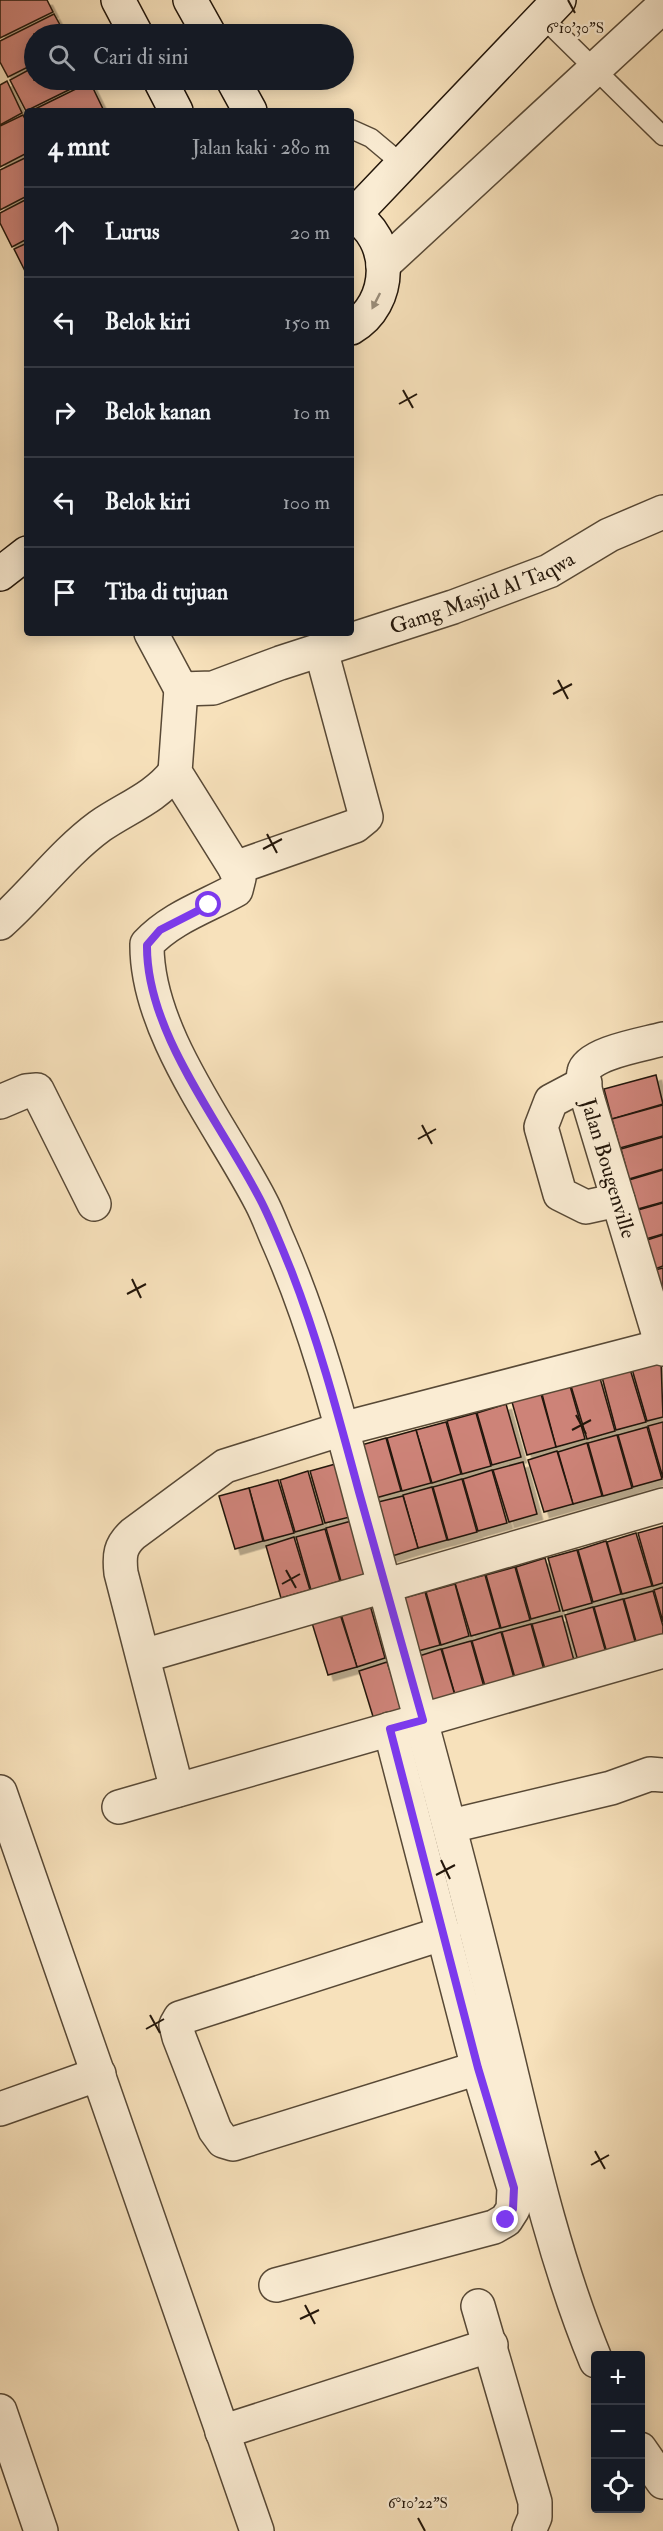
<!DOCTYPE html>
<html lang="id">
<head>
<meta charset="utf-8">
<style>
  body { margin:0; font-family:"IM FELL Double Pica",serif; background:#20242c; color:#f1f3f6 }
  .controls { position:absolute; right:18px; bottom:18px; display:grid; overflow:hidden; border-radius:6px; box-shadow:0 3px 15px #0003 }
  .controls button { width:54px; height:54px; display:grid; place-items:center; padding:0; border:0; border-bottom:2px solid #363941; background:#171b24; color:#f1f3f6; font:30px sans-serif }
  .stop { position:absolute; width:18px; height:18px; margin:-14px; border:4px solid #7c3aed; border-radius:50%; background:#fff }
  .stop.end { background:#7c3aed; border-color:#fff; box-shadow:0 2px 6px #0008 }
  .list { margin:0; padding:0; list-style:none }
  h2 { display:flex; justify-content:space-between; align-items:center; height:78px; margin:0; padding:0 24px; font-size:26px }
  h2 small { font-size:20px; font-weight:400; color:#9ea1a6 }
  .list li { display:grid; grid-template-columns:39px 1fr auto; gap:18px; align-items:center; box-sizing:border-box; height:90px; padding:0 24px; border-top:2px solid #363941 }
  .list b { display:block; font-size:22px; white-space:nowrap }
  .list em { font-size:20px; font-style:normal; color:#9ea1a6 }
  .icon { flex:none; width:33px; height:33px; fill:none; stroke:currentColor; stroke-width:2; stroke-linecap:round; stroke-linejoin:round }
  .map { position:relative; flex:none; width:663px; height:2531px; overflow:hidden }
  .search { position:absolute; background:#171b24; box-shadow:0 3px 15px #0003; left:24px; top:24px; width:330px; height:66px; display:flex; align-items:center; gap:15px; box-sizing:border-box; padding:0 21px; border-radius:33px; color:#9ea1a6; font-size:22px }
  .panel { position:absolute; background:#171b24; box-shadow:0 3px 15px #0003; left:24px; top:108px; width:330px; height:528px; border-radius:6px }
  .map>svg:first-child { display:block }
  .building { fill:#cd8378; stroke:#23160a; stroke-width:1.5; filter:url(#shadow) }
  .lines { fill:none; stroke-linecap:round; stroke-linejoin:round }
  .lane-casing { stroke:#584936; stroke-width:21 }
  .street-casing { stroke:#584936; stroke-width:36 }
  .secondary-casing { stroke:#23160a; stroke-width:36 }
  .lane { stroke:#faecd3; stroke-width:18 }
  .street { stroke:#faecd3; stroke-width:33 }
  .secondary { stroke:#faecd3; stroke-width:33 }
  .oneway { fill:#998c79 }
  .route { stroke:#7c3aed; stroke-width:8 }
  .ticks { fill:none; stroke:#23160a; stroke-width:2 }
  .labels { text-anchor:middle; dominant-baseline:central; stroke-width:4.5; stroke-linejoin:round; paint-order:stroke }
  .street-label { font-size:21px; fill:#23160a; stroke:#faecd3 }
  .ticks-label { font-size:15px; text-anchor:middle; fill:#23160a; stroke:#faecd3; stroke-width:4.5; stroke-linejoin:round; paint-order:stroke }
</style>
</head>
<body>
<div class="map">
<svg width="663" height="2531" viewBox="0 0 663 2531">
  <defs>
    <filter id="shadow"><feDropShadow dx="5.5" dy="5.5" stdDeviation="0" flood-color="#0004"/></filter>
  </defs>
  <rect width="100%" height="100%" fill="#f7e1bb"/>
  <filter id="stains"><feTurbulence type="fractalNoise" baseFrequency=".00333" numOctaves="4"/><feColorMatrix values="0 0 0 0 .2 0 0 0 0 .09 0 0 0 0 .02 0 0 0 .5 -.17"/></filter>
  <radialGradient id="worn" r=".72"><stop offset=".6" stop-color="#630" stop-opacity="0"/><stop offset="1" stop-color="#630" stop-opacity=".3"/></radialGradient>
  <g class="building">
    <polygon points="0,0 47,0 53,12 0,38"/>
    <polygon points="54,14 65,34 34,34 34,64 8,77 0,62 0,41"/>
    <polygon points="34,67 34,80 89,80 26,111 10,80"/>
    <polygon points="7,81 22,113 0,125 0,85"/>
    <polygon points="90,82 104,111 31,111"/>
    <polygon points="23,115 27,123 27,153 0,167 0,126"/>
    <polygon points="27,157 27,196 0,210 0,170"/>
    <polygon points="27,199 27,239 12,247 0,223 0,213"/>
    <polygon points="27,243 27,275 14,249"/>
    <polygon points="656,1075 663,1104 612,1119 604,1089"/>
    <polygon points="663,1105 663,1136 620,1148 612,1119"/>
    <polygon points="663,1137 663,1169 629,1179 621,1149"/>
    <polygon points="663,1170 663,1202 638,1209 629,1180"/>
    <polygon points="663,1203 663,1234 646,1239 638,1210"/>
    <polygon points="663,1235 663,1266 655,1269 647,1240"/>
    <polygon points="663,1268 663,1298 655,1270"/>
    <polygon points="661,1361 663,1417 647,1421 632,1369"/>
    <polygon points="630,1369 646,1422 616,1430 602,1377"/>
    <polygon points="600,1378 615,1431 587,1439 571,1386"/>
    <polygon points="570,1386 585,1439 556,1447 542,1394"/>
    <polygon points="541,1394 556,1447 527,1455 512,1402"/>
    <polygon points="506,1404 521,1457 492,1465 477,1413"/>
    <polygon points="476,1413 491,1466 462,1474 447,1421"/>
    <polygon points="446,1422 461,1474 432,1483 416,1430"/>
    <polygon points="663,1422 663,1478 648,1426"/>
    <polygon points="647,1427 662,1479 633,1487 618,1435"/>
    <polygon points="416,1430 431,1483 402,1491 387,1438"/>
    <polygon points="617,1435 632,1488 603,1496 588,1443"/>
    <polygon points="386,1438 401,1491 372,1499 358,1446"/>
    <polygon points="587,1443 602,1496 573,1504 558,1452"/>
    <polygon points="557,1451 573,1504 544,1512 528,1460"/>
    <polygon points="523,1462 537,1514 509,1522 493,1470"/>
    <polygon points="339,1463 354,1516 325,1523 310,1471"/>
    <polygon points="492,1470 507,1523 478,1531 463,1479"/>
    <polygon points="308,1471 323,1524 295,1532 280,1480"/>
    <polygon points="462,1479 477,1532 448,1540 433,1487"/>
    <polygon points="278,1480 294,1533 264,1541 249,1488"/>
    <polygon points="432,1487 447,1540 418,1548 403,1495"/>
    <polygon points="249,1488 263,1541 235,1549 219,1496"/>
    <polygon points="403,1496 418,1548 389,1557 374,1503"/>
    <polygon points="355,1520 370,1573 341,1581 326,1528"/>
    <polygon points="663,1526 663,1583 653,1586 638,1533"/>
    <polygon points="325,1529 340,1581 311,1590 296,1537"/>
    <polygon points="636,1533 652,1586 622,1594 607,1542"/>
    <polygon points="294,1537 310,1590 281,1598 266,1546"/>
    <polygon points="606,1541 621,1594 593,1602 578,1550"/>
    <polygon points="577,1550 592,1603 563,1611 548,1558"/>
    <polygon points="545,1558 560,1611 531,1619 516,1567"/>
    <polygon points="515,1567 530,1620 501,1628 486,1575"/>
    <polygon points="485,1575 500,1628 471,1636 455,1583"/>
    <polygon points="455,1584 469,1636 441,1645 426,1592"/>
    <polygon points="663,1587 663,1622 654,1590"/>
    <polygon points="653,1591 663,1626 663,1644 639,1652 624,1599"/>
    <polygon points="425,1592 440,1645 411,1653 396,1600"/>
    <polygon points="623,1599 638,1652 609,1660 594,1607"/>
    <polygon points="370,1605 385,1658 357,1667 341,1614"/>
    <polygon points="593,1607 608,1660 580,1668 565,1615"/>
    <polygon points="340,1614 357,1667 328,1675 312,1623"/>
    <polygon points="562,1616 576,1668 547,1676 532,1624"/>
    <polygon points="531,1624 546,1677 517,1685 502,1632"/>
    <polygon points="501,1632 516,1685 487,1693 472,1641"/>
    <polygon points="471,1641 486,1694 457,1702 442,1649"/>
    <polygon points="441,1649 457,1702 428,1710 413,1658"/>
    <polygon points="387,1662 404,1714 375,1723 359,1671"/>
  </g>
  <g class="lines">
    <g class="lane-casing">
      <g id="lane">
        <polyline points="542,17 663,136"/>
        <polyline points="351,129 371,138 402,164"/>
      </g>
    </g>
    <g class="street-casing">
      <g id="street">
        <polyline points="383,265 663,6"/>
        <path id="s1" d="M151 633 181 689 213 688 280 663 453 607 549 571 609 535 663 512"/>
        <path d="M181 689 175 772 235 868 239 878 236 890C205 907 171 918 147 944 146 1032 222 1126 261 1202 268 1215 273 1230 279 1243 324 1346 349 1458 379 1566 421 1720 463 1874 501 2030 528 2141 552 2254 596 2361"/>
        <polyline points="235,868 355,826 366,817 321,650"/>
        <path d="M0 923C35 892 62 854 100 826 126 808 155 798 175 772"/>
        <path id="s2" d="M663 1039C646 1044 588 1053 584 1072 582 1080 586 1092 588 1100L663 1349"/>
        <polyline points="585,1083 551,1101 541,1127 560,1194 586,1207 618,1200"/>
        <polyline points="0,1102 26,1091 37,1090 94,1204"/>
        <polyline points="143,1656 663,1505"/>
        <path d="M177 1790 121 1573C119 1555 120 1546 133 1534L225 1466 342 1429 662 1346"/>
        <polyline points="0,1792 257,2531"/>
        <polyline points="119,1807 663,1651"/>
        <polyline points="451,1826 611,1788 650,1774 663,1775"/>
        <polyline points="444,1933 180,2018 176,2025 179,2037 215,2130 223,2141 233,2144 478,2068"/>
        <polyline points="0,2109 99,2074"/>
        <polyline points="276,2285 494,2227 506,2220 513,2209 514,2188 478,2068 390,1729"/>
        <polyline points="478,2306 535,2502 535,2517 529,2531"/>
        <polyline points="0,2411 41,2531"/>
        <polyline points="222,2432 491,2345"/>
        <polyline points="640,2449 663,2482"/>
      </g>
    </g>
    <g class="secondary-casing">
      <g id="secondary">
        <polyline points="118,0 136,34"/>
        <polyline points="190,0 209,34"/>
        <polyline points="160,80 176,111"/>
        <polyline points="233,80 250,111"/>
        <path d="M351 214C395 238 393 304 351 328"/>
        <polyline points="354,215 559,0"/>
        <polyline points="0,574 27,553"/>
      </g>
    </g>
    <use href="#lane" class="lane"/>
    <use href="#street" class="street"/>
    <use href="#secondary" class="secondary"/>
  </g>
  <defs><path id="oneway-solid" d="M-6-.8H1V-3.2L6.5 0L1 3.2V.8H-6Z" transform="scale(1.5)"/></defs>
  <use class="oneway" href="#oneway-solid" transform="translate(376 301) rotate(117)"/>
  <g class="lines">
    <path class="route" d="M209 905 160 930 147 945C146 1034 223 1125 262 1203 273 1225 282 1248 291 1270 319 1342 339 1418 359 1492 380 1568 401 1644 423 1720L390 1729 478 2068 514 2188 513 2209 506 2220"/>
  </g>
  <path class="ticks" d="M568 0 575 13M403 390 413 408M399 404 417 394M558 680 568 699M553 694 572 684M267 834 277 853M263 849 282 839M422 1125 432 1144M418 1139 436 1129M132 1279 141 1298M127 1294 146 1284M576 1415 586 1434M572 1430 591 1420M286 1570 296 1588M282 1584 300 1574M441 1860 450 1879M436 1875 455 1865M150 2015 160 2033M146 2029 164 2019M595 2151 605 2169M591 2165 609 2155M305 2305 315 2324M300 2319 319 2310M418 2518 425 2531"/>
  <g class="labels">
    <g class="street-label">
      <text stroke="none"><textPath href="#s1" startOffset="381">Gamg Masjid Al Taqwa</textPath></text>
      <text stroke="none"><textPath href="#s2" startOffset="188">Jalan Bougenville</textPath></text>
    </g>
  </g>
  <g class="ticks-label">
    <text x="575" y="33">6°10'30"S</text>
    <text x="418" y="2508">6°10'22"S</text>
  </g>
  <rect width="100%" height="100%" filter="url(#stains)"/>
  <rect width="100%" height="100%" fill="url(#worn)"/>
</svg>
<div class="controls">
<button>+</button>
<button>−</button>
<button><svg class="icon" aria-label="locate" viewBox="0 0 24 24"><circle cx="12" cy="12" r="6"/><path d="M12 2v4M12 18v4M2 12h4M18 12h4"/></svg></button>
</div>
<div class="stop" style="left:209px;top:905px"></div>
<div class="stop end" style="left:506px;top:2220px"></div>
<div class="search"><svg class="icon" aria-label="search" viewBox="0 0 24 24"><circle cx="10" cy="10" r="6"/><path d="M15 15l6 6"/></svg>Cari di sini</div>
<section class="panel">
<h2>4 mnt<small>Jalan kaki · 280 m</small></h2>
<ul class="list">
<li><svg class="icon" aria-label="ahead" viewBox="0 0 24 24"><path d="M12 20V5M6 11l6-6 6 6"/></svg><div><b>Lurus</b></div><em>20 m</em></li>
<li><svg class="icon" aria-label="left" viewBox="0 0 24 24"><path d="M17 20v-9H6M10 6l-5 5 5 5"/></svg><div><b>Belok kiri</b></div><em>150 m</em></li>
<li><svg class="icon" aria-label="right" viewBox="0 0 24 24"><path d="M7 20v-9h11M14 6l5 5-5 5"/></svg><div><b>Belok kanan</b></div><em>10 m</em></li>
<li><svg class="icon" aria-label="left" viewBox="0 0 24 24"><path d="M17 20v-9H6M10 6l-5 5 5 5"/></svg><div><b>Belok kiri</b></div><em>100 m</em></li>
<li><svg class="icon" aria-label="arrive" viewBox="0 0 24 24"><path d="M6 21V4h12l-3 4 3 4H6"/></svg><div><b>Tiba di tujuan</b></div></li>
</ul>
</section>
</div>
</body>
</html>
